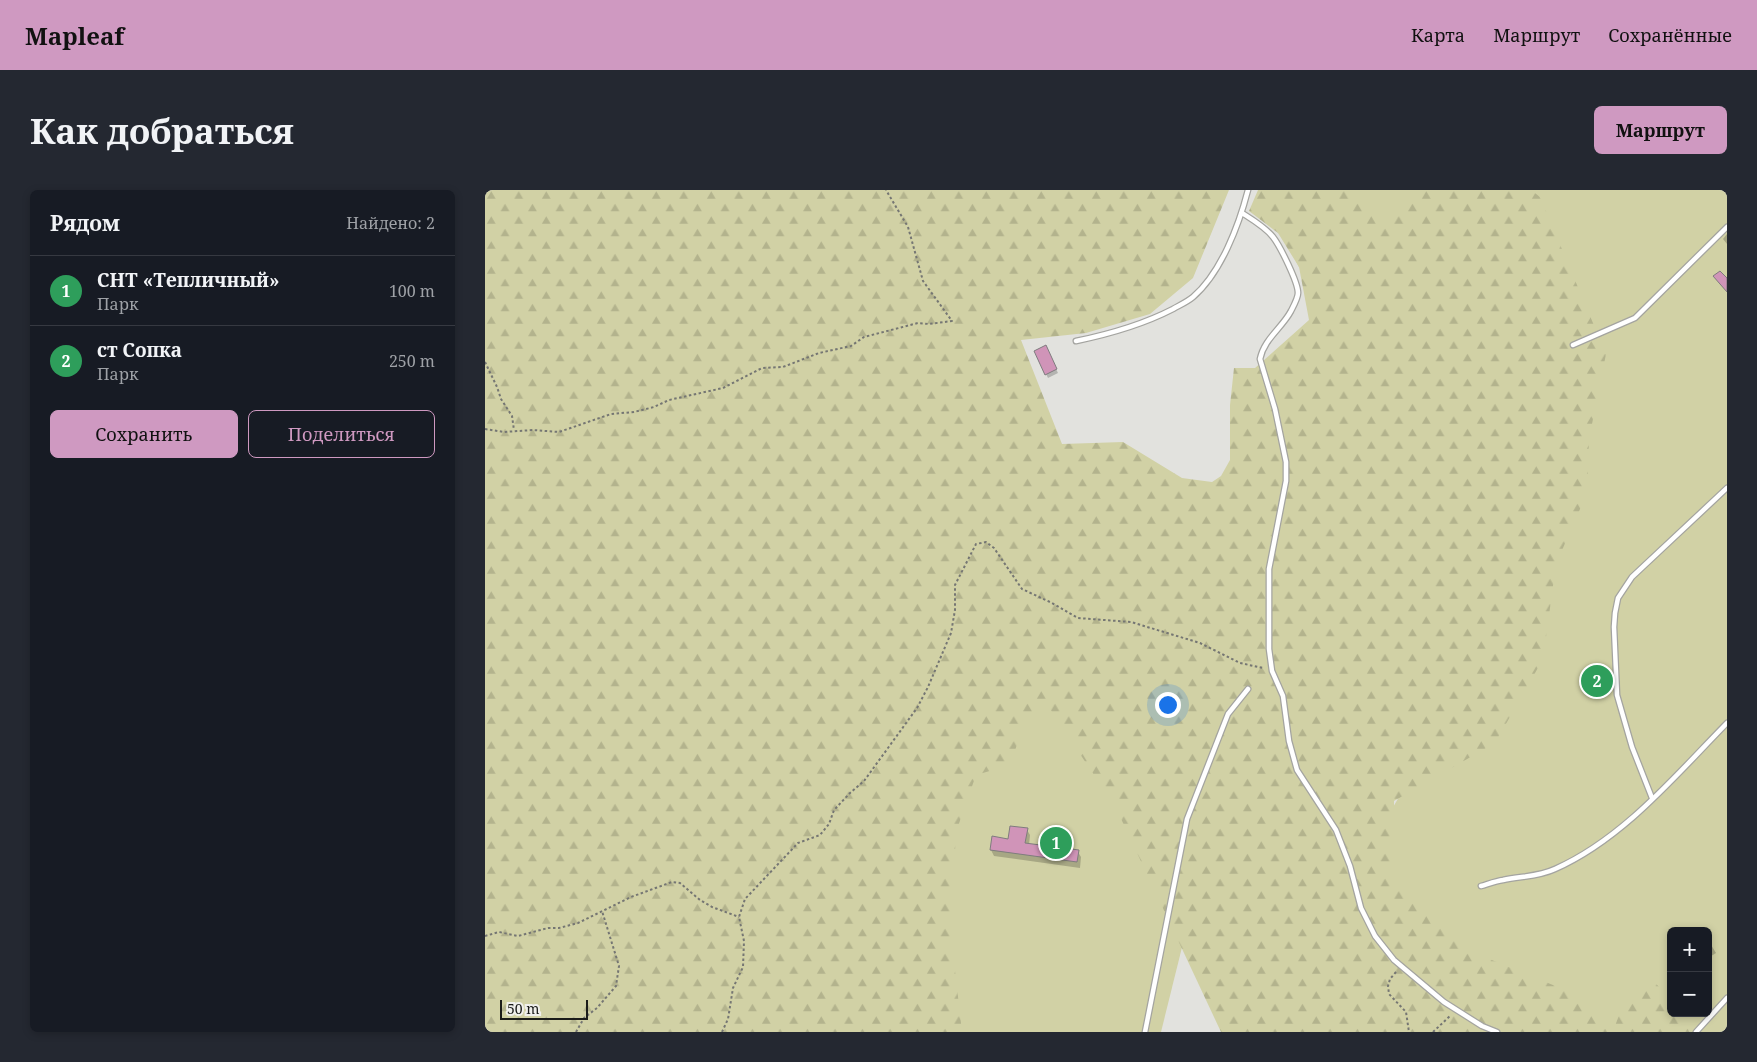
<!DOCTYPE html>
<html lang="ru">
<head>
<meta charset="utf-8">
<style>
  body { margin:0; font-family:"Noto Serif",serif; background:#242831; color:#f1f3f6 }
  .controls { position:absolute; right:15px; bottom:15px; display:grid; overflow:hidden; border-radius:8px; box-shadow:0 2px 8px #0003 }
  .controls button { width:45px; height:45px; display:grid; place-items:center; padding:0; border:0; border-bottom:1px solid #363941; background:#171b24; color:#f1f3f6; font:25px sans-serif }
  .scale { position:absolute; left:15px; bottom:12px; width:88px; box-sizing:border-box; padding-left:5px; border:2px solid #1b1c1a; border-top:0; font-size:14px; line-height:18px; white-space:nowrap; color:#1b1c1a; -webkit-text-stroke:4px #f0f0ec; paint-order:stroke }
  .you { position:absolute; left:682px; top:514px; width:18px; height:18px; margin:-12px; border:4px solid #fff; border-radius:50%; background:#1a73e8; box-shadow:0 0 0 8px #1a73e833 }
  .badge { display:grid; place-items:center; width:32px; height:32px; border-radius:50%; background:#cf99c1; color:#fff; font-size:16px; font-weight:700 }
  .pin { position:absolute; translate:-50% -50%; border:2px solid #fff; box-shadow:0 1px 5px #0006 }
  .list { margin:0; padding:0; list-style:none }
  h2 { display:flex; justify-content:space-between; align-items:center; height:65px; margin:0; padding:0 20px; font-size:21px }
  h2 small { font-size:16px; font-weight:400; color:#9ea1a6 }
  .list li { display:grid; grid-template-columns:32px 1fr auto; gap:15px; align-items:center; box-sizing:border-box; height:70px; padding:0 20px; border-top:1px solid #363941 }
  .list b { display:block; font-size:19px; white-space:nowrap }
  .list p { margin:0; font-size:16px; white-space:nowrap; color:#9ea1a6 }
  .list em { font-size:16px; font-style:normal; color:#9ea1a6 }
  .actions { display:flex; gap:10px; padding:15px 20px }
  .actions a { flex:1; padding:11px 0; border:1px solid #cf99c1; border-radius:8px; text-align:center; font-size:18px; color:#cf99c1 }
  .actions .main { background:#cf99c1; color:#111 }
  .map { position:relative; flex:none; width:1242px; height:842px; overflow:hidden; border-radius:8px }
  header { display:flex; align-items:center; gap:30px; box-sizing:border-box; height:70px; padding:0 25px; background:#cf99c1; color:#111 }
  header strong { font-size:24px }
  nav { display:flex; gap:28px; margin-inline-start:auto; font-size:18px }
  .intro { display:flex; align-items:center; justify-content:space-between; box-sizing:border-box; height:120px; padding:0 30px }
  h1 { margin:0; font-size:35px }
  .button { padding:12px 22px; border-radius:8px; background:#cf99c1; color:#111; font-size:18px; font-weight:700 }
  main { display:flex; gap:30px; padding:0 30px }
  aside { flex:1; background:#171b24; border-radius:8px; box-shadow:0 2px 8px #0003 }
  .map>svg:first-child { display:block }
  .green { fill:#d1d1a5; fill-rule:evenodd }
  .forest { fill:url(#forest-firs) }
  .shadow { fill:#0003 }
  .building { fill:#d094b8; stroke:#7f7c7e }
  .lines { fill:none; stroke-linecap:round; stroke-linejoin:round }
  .service-casing { stroke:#a4a4a0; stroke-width:7 }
  .path { stroke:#757673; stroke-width:2; stroke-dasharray:2.5 2.5; stroke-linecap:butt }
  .service { stroke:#fff; stroke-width:4.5 }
</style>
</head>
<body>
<header>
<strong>Mapleaf</strong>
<nav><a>Карта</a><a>Маршрут</a><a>Сохранённые</a></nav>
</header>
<div class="intro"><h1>Как добраться</h1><a class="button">Маршрут</a></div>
<main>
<aside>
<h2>Рядом<small>Найдено: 2</small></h2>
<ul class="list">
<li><span class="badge" style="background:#2e9e5b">1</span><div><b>СНТ «Тепличный»</b><p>Парк</p></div><em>100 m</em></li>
<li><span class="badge" style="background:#2e9e5b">2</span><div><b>ст Сопка</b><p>Парк</p></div><em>250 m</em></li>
</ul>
<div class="actions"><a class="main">Сохранить</a><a>Поделиться</a></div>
</aside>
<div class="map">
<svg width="1242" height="842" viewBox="0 0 1242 842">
  <defs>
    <pattern id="forest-firs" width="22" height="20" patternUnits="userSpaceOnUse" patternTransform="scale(1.25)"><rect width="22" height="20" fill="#d1d1a5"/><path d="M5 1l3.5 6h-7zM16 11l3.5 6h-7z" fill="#b3b38d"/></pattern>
  </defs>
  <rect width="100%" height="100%" fill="#e2e2de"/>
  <g class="green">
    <path d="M774 0H1242V842H1039L878 668 1087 314 814 77ZM1186 741H1223V823H1186Z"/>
    <polygon points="487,382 770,463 676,842 370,842"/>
  </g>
  <g class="forest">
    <polygon points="0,0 744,0 708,88 665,124 601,143 536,150 577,254 638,252 697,288 727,292 736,286 745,270 745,215 749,178 770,178 824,130 814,77 793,43 764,21 773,0 869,0 893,31 937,0 1046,0 1055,7 1121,164 1104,249 1102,303 1071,374 1058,469 1010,553 909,611 909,687 975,757 1095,806 1123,842 736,842 631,618 561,513 535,546 525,575 491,585 471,642 466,745 477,842 0,842"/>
    <polygon points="1163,785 1186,810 1186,823 1198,823 1216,842 1128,842 1136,819"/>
  </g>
  <g class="shadow">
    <polygon points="1242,44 1242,54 1238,49"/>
    <polygon points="562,160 573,183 563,188 561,184"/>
    <polygon points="542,640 545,645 544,655 593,662 596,667 595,678 509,666 506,660 508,648 524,650"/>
    <polygon points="1223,750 1231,763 1223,768"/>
  </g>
  <g class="building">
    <polygon points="1235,81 1242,88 1242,102 1228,86"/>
    <polygon points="561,155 572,179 560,185 549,161"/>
    <polygon points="525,636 543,638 540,653 594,660 592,672 505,660 507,646 523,649"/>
  </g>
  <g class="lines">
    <g class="service-casing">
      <g id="service">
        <path d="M757 23C768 30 780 37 788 47 795 56 813 92 813 103 813 108 808 117 806 121 797 138 779 149 775 169L790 219 801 272V291L784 379V459L787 481 798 506 804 551 812 580 851 640 865 676 876 718 890 746 909 770 959 812 997 836 1012 842"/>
        <path d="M591 151C625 144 657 135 688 119 695 115 702 112 708 107 736 83 754 35 763 0"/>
        <polyline points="1088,155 1150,128 1242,37"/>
        <polyline points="1167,608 1147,557 1132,505 1129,437 1130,423 1133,408 1147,387 1242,298"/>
        <path d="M996 696C1003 694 1011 691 1018 690 1036 686 1053 687 1070 679 1138 649 1191 585 1242 533"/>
        <polyline points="660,842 702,629 743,524 763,499"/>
        <polyline points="1211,842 1242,808"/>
      </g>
    </g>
    <g class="path">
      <polyline points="0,172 12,197 16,209 27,226 29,240"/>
      <polyline points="0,239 19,242 48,240 74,242 126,224 149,222 169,217 184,210 238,198 277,178 298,177 334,163 366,156 379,147 433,133 444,134 467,131 438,91 423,37 401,0"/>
      <polyline points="0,746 14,742 33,746 63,738 74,738 93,733 146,707 187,692 195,693 215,710 227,717 254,727"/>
      <polyline points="911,782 905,789 903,796 904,804 921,822 924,842"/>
      <polyline points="91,842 99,828 112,818 131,796 134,776 117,721"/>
      <polyline points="237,842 243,829 248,798 258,777 259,751 254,727 260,709 313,653 335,645 344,634 349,620 365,603 379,591 432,518 443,497 466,443 470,420 470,395 491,354 501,352 509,358 537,399 567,413 593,428 646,432 715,453 755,473 778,478"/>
      <polyline points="948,842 965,826"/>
    </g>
    <use href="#service" class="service"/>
  </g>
</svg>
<div class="controls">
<button>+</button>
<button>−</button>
</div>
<div class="scale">50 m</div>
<div class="you"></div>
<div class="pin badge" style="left:571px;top:653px;background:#2e9e5b">1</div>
<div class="pin badge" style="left:1112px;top:491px;background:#2e9e5b">2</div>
</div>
</main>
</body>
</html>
